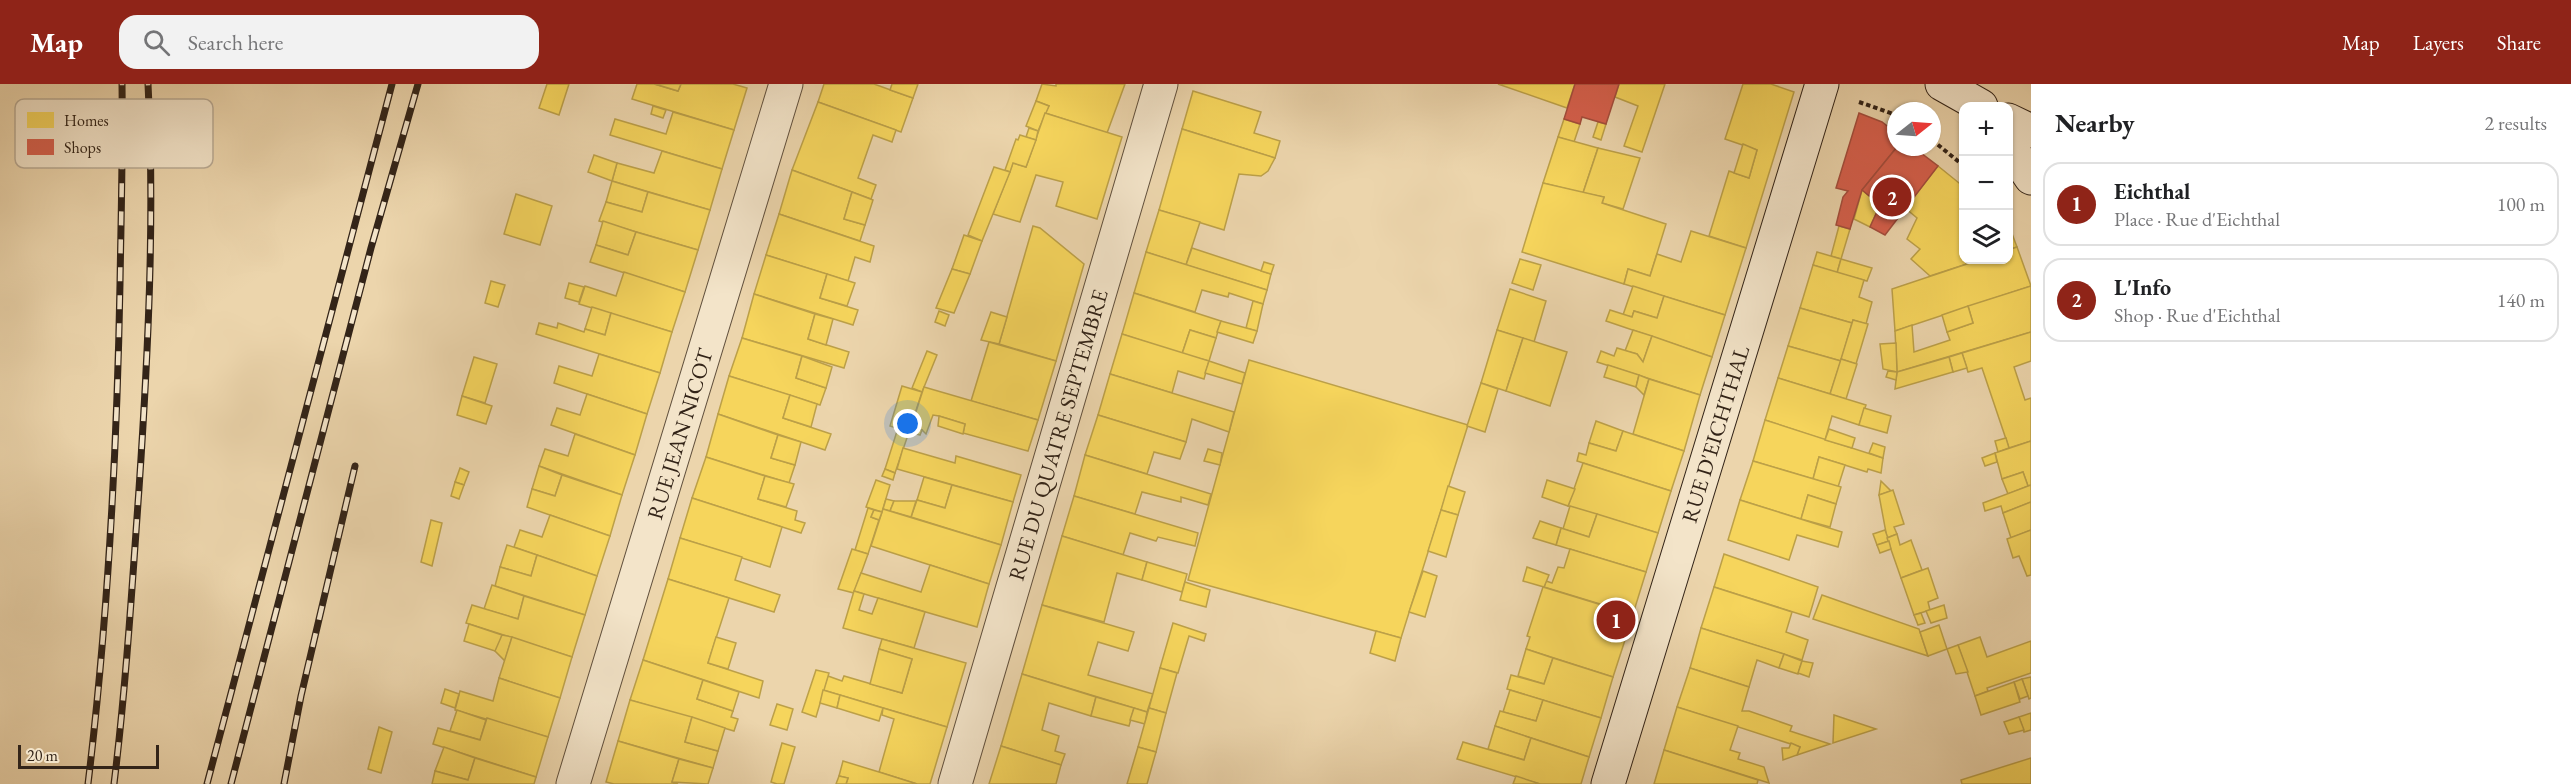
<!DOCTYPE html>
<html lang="en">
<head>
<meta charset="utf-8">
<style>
  body { margin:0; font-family:"EB Garamond",serif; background:#f2f2f2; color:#202124 }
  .controls { position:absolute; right:18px; top:18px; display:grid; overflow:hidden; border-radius:12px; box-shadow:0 2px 4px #0004 }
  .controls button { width:54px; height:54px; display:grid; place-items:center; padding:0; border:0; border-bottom:2px solid #e0e0e0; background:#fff; color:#202124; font:30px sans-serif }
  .compass { position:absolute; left:1887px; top:18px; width:54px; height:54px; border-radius:50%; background:#fff; box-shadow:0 2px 4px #0004; rotate:73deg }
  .scale { position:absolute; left:18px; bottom:15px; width:141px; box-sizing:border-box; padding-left:6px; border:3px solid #332418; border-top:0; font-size:16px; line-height:21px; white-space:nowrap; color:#332418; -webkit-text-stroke:4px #f3e4c9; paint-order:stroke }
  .you { position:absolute; left:908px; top:340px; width:21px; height:21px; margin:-15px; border:4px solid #fff; border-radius:50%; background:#1a73e8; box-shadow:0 0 0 9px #1a73e833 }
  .badge { display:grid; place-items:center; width:39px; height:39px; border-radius:50%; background:#8f2418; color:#fff; font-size:20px; font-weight:700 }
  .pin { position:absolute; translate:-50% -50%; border:3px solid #fff; box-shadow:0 2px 6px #0006 }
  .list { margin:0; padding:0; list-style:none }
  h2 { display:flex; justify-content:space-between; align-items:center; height:78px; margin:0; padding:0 24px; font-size:26px }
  h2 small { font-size:20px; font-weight:400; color:#757577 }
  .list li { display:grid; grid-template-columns:39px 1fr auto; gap:18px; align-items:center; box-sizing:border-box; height:84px; margin:0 12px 12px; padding:0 12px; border:2px solid #e0e0e0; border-radius:18px }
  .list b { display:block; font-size:22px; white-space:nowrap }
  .list p { margin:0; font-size:20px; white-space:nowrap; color:#757577 }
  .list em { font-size:20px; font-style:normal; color:#757577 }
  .icon { flex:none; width:33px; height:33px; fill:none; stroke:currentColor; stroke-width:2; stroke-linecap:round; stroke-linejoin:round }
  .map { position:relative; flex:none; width:2031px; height:700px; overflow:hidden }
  header { display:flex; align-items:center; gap:36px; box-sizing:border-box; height:84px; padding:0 30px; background:#8f2418; color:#fff }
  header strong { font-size:28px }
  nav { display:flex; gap:33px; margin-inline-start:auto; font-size:21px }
  .search { width:420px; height:54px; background:#f2f2f2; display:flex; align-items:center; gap:15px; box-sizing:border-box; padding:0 21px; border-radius:18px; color:#757577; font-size:22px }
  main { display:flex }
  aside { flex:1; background:#fff }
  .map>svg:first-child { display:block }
  .homes { fill:#f6d55c; stroke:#bca048; stroke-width:1.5 }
  .shops { fill:#d6604d; stroke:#a54e3d; stroke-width:1.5 }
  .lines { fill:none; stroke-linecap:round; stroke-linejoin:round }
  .street-casing { stroke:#61503d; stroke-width:35 }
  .secondary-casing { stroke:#332418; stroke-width:35 }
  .path { stroke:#332418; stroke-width:4; stroke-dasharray:4.5 3; stroke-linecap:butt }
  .street { stroke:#f3e4c9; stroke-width:33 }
  .secondary { stroke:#f3e4c9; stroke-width:33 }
  .rail-casing { stroke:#332418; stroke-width:7 }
  .rail { stroke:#f3e4c9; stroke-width:4.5; stroke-dasharray:14; stroke-linecap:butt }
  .labels { text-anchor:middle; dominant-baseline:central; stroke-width:6; stroke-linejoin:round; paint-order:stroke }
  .street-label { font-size:22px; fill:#332418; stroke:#f3e4c9 }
  .key { fill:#f3e4c9; stroke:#b9aa94; stroke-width:1.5 }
  .key-label { font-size:16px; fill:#332418 }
</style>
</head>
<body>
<header>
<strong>Map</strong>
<div class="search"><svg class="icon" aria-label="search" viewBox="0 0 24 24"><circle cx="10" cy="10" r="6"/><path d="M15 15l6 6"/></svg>Search here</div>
<nav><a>Map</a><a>Layers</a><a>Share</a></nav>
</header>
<main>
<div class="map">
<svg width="2031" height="700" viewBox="0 0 2031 700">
  <rect width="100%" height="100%" fill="#ecd5ac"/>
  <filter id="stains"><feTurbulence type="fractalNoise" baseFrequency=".00333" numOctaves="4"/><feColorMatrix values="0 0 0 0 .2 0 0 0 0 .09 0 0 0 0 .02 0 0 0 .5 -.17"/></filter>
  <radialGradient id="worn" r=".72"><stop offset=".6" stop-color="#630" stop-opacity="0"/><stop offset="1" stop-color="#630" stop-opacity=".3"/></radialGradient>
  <g class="homes">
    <polygon points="547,0 569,0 559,31 539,24"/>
    <polygon points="637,0 654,0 678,7 681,0 733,0 747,4 734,46 632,15"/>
    <polygon points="655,0 681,0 678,7"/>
    <polygon points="824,0 874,0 913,14 901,48 818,18"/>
    <polygon points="892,0 918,0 913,14 890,6"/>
    <polygon points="1042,0 1056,2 1056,0 1125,0 1107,49 1045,29 1049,22 1036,17"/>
    <polygon points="1498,0 1575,0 1567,24"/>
    <polygon points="1619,0 1665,0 1642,68 1624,62 1638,22 1615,13"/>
    <polygon points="1743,0 1771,0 1794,8 1746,164 1709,152 1729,87 1749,94 1757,66 1725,55"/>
    <polygon points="1193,7 1261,28 1254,49 1280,57 1275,74 1182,45"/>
    <polygon points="1036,17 1049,22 1038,47 1026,42"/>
    <polygon points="818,18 896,46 892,58 873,51 858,94 876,101 871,115 792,86"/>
    <polygon points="653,22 666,26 663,34 651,30"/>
    <polygon points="673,28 734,46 722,85 610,51 615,35 666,50"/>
    <polygon points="1045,29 1122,53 1097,135 1056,122 1063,98 1036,91 1020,138 993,130 1013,79 1026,83"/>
    <polygon points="1564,35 1580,40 1574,58 1558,53"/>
    <polygon points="1598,38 1606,40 1601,56 1593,53"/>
    <polygon points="1029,44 1038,47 1036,56 1026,53"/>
    <polygon points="1182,45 1275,74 1268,87 1261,92 1239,90 1224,146 1159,126"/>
    <polygon points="1020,51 1036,56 1026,83 1013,79 1010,88 1005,86 1016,55 1018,56"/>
    <polygon points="1558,53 1598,64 1583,109 1543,99"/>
    <polygon points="1743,60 1757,66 1749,94 1734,89"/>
    <polygon points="1598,64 1640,74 1623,125 1602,119 1604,113 1583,109"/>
    <polygon points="662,67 722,85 710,126 612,97 617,79 654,89"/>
    <polygon points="594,71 617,79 612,97 588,88"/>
    <polygon points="1938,82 1964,103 1964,176 1979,176 1930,192 1911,175 1920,165 1907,155 1917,134 1905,124"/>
    <polygon points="994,83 1010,88 982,157 968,151"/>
    <polygon points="792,86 852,108 844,135 865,141 860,157 779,130"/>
    <polygon points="612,97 648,108 642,128 606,118"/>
    <polygon points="1543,99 1604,113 1602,119 1666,140 1650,192 1628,185 1624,200 1522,168"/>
    <polygon points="1862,106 1880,121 1870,143 1854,135"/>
    <polygon points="648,108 710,126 698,166 599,137 606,118 642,128"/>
    <polygon points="852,108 873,116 865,141 844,135"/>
    <polygon points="516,110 552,122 540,161 504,150"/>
    <polygon points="1159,126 1200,138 1186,181 1146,168"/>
    <polygon points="779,130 874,162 870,178 855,173 848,197 766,171"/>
    <polygon points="603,137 636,148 628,171 596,161"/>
    <polygon points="2008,139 2017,163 2008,166"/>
    <polygon points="1033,142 1040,144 1084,180 1056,277 999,260"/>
    <polygon points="1839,142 1850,145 1841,175 1831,172"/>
    <polygon points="1691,147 1746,164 1725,231 1624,200 1628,185 1650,192 1657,170 1681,178"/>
    <polygon points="636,148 698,166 685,208 590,178 596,161 628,171"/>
    <polygon points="964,151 982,157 970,190 952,185"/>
    <polygon points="2017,163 2031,202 1895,247 1892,205 1979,176 2008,176 2008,166"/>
    <polygon points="1192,164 1271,190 1267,206 1186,181"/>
    <polygon points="1146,168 1267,206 1263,220 1229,209 1228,213 1202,206 1195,228 1134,209"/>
    <polygon points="1817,168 1841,175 1837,189 1813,181"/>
    <polygon points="766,171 827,190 820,214 858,226 853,241 754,210"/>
    <polygon points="1520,175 1541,181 1533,206 1512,199"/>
    <polygon points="1841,175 1872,184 1867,197 1837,189"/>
    <polygon points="1264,178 1274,181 1271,190 1261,187"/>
    <polygon points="1813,181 1864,196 1859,213 1872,218 1866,240 1853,236 1852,239 1800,224"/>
    <polygon points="952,185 970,190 954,229 936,224"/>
    <polygon points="624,188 685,208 672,248 579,220 585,202 616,212"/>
    <polygon points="827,190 855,199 847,222 820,214"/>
    <polygon points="491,197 505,201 498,223 485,219"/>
    <polygon points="569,199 584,203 579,218 565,214"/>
    <polygon points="1633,202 1664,212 1657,234 1634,227 1632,233 1623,231"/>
    <polygon points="2031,202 2031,248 1897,288 1895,247 1912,241 1914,268 1950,256 1947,248 1973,239 1968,222"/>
    <polygon points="1510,205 1546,217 1534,258 1497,246"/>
    <polygon points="1134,209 1221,237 1216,254 1190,246 1182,270 1122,250"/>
    <polygon points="754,210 815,230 808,255 849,268 844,284 742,254"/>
    <polygon points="1664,212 1725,231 1712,273 1606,237 1610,226 1632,233 1634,227 1657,234"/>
    <polygon points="1253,217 1263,220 1257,247 1246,244"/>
    <polygon points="1968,222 1973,239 1947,248 1942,231"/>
    <polygon points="592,223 611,229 605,251 585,245"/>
    <polygon points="1800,224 1852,239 1841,277 1788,262"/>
    <polygon points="939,227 949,231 945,242 935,238"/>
    <polygon points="991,228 1007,233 999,260 981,256"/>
    <polygon points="611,229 672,248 660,289 536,250 539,239 557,244 558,239 584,248 585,245 605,251"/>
    <polygon points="815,230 833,235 826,261 808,255"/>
    <polygon points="1853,236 1868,240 1856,280 1841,275"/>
    <polygon points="1221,237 1257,247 1253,259 1217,248"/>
    <polygon points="1190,246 1216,254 1209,277 1182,270"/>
    <polygon points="1497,246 1523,254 1506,307 1481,299"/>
    <polygon points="1633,246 1652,252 1643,278 1637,270 1625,267"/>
    <polygon points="2031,248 2031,277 2014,283 2025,316 2031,314 2031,357 2009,364 1982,284 1968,288 1962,269"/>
    <polygon points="1122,250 1209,277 1204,295 1178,287 1172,309 1110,290"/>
    <polygon points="1652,252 1712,273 1700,311 1597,278 1601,267 1614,272 1617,264 1637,270 1643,278"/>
    <polygon points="742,254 802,272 796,294 826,304 820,321 729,292"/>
    <polygon points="1523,254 1567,268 1550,322 1506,307"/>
    <polygon points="989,258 1056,277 1038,336 971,317"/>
    <polygon points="1896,259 1897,288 1883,285 1880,260"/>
    <polygon points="1788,262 1841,277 1830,310 1778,294"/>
    <polygon points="927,267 937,271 922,308 912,304"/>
    <polygon points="1962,269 1967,284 1953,288 1949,273"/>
    <polygon points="599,270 660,289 647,330 554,299 559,282 592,292"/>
    <polygon points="802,272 832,283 826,304 796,294"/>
    <polygon points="474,273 497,280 485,319 462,312"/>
    <polygon points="1949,273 1953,288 1895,305 1897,288"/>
    <polygon points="1841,275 1857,280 1846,315 1830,310"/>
    <polygon points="1249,276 1468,341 1401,554 1188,496"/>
    <polygon points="1209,277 1245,289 1242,300 1205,289"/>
    <polygon points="1608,281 1639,291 1636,303 1604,293"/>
    <polygon points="1888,287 1897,288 1896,296 1886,293"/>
    <polygon points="1110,290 1234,328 1229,348 1192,335 1186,358 1098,331"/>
    <polygon points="1639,291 1649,295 1644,311 1636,303"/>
    <polygon points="729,292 790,311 783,334 831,350 825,366 718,330"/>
    <polygon points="1778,294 1866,321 1859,341 1832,332 1825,356 1765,336"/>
    <polygon points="1649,295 1700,311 1684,367 1633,350"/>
    <polygon points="1481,299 1498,305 1485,348 1467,342"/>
    <polygon points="902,302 922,308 909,348 890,342"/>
    <polygon points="924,303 1038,336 1028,367 963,349 965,340 939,332 933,331 926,350 922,346 911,343"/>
    <polygon points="587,310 647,330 635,371 551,341 557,324 580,331"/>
    <polygon points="790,311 817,320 811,343 783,334"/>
    <polygon points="462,312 492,322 486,340 457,331"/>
    <polygon points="1864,324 1891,332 1887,349 1859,341"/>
    <polygon points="718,330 778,351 771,374 795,381 789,399 706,373"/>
    <polygon points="1098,331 1186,358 1180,375 1154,368 1147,390 1085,371"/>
    <polygon points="939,332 965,340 963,350 938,342"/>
    <polygon points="1765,336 1883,374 1881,389 1868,385 1867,388 1819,373 1813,395 1753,377"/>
    <polygon points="1596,337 1623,347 1616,367 1589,359"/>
    <polygon points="911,343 922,346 920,351 909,348"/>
    <polygon points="898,344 909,348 895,389 885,385"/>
    <polygon points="1829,345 1855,354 1852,364 1825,356"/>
    <polygon points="1623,347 1684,367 1671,407 1577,377 1579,369 1586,371 1589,359 1616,367"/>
    <polygon points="575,350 635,371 622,411 539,382 545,365 568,372"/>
    <polygon points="778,351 801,358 795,381 771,374"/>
    <polygon points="2006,354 2009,364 1998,368 1995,357"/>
    <polygon points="2031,357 2031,401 2028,402 2023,388 2002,395 1995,369"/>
    <polygon points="1873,359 1885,363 1883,374 1869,369"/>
    <polygon points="903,364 955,379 956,372 1021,391 1013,418 897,385"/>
    <polygon points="1208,365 1222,369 1220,381 1204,377"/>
    <polygon points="1995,369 1997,378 1985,382 1982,374"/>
    <polygon points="1085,371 1211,410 1208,421 1181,413 1181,418 1142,408 1135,430 1074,412"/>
    <polygon points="706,373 765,392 758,415 797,427 795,436 805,439 801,449 692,414"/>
    <polygon points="1819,373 1845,381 1838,403 1813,395"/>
    <polygon points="1753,377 1841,403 1836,420 1808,411 1801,435 1740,416"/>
    <polygon points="1583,379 1671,407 1658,449 1568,422"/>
    <polygon points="539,382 562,391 555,412 532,405"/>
    <polygon points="460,384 469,388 464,401 455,398"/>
    <polygon points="885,385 895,389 893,396 882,392"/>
    <polygon points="2023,388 2028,402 2008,410 2002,395"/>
    <polygon points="562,391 622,411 610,452 527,423 532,405 555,412"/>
    <polygon points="765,392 794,400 786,423 758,415"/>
    <polygon points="924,393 952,401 945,424 917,416"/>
    <polygon points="876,396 890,401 882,428 866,423"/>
    <polygon points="1547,396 1575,405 1568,422 1542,413"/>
    <polygon points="1881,397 1891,407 1879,411"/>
    <polygon points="455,398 464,401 459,415 451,412"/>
    <polygon points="952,401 1013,418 1001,461 911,433 917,416 945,424"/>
    <polygon points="2031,401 2031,418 2003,429 2001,422 1985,427 1983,419"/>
    <polygon points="1448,402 1465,408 1458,431 1441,426"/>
    <polygon points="1893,406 1904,440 1894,443 1897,450 1887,454 1879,411"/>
    <polygon points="1808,411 1836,420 1830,443 1801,435"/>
    <polygon points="1074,412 1198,449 1195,462 1158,453 1156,457 1130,449 1123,471 1062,452"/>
    <polygon points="692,414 782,443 770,483 680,454"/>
    <polygon points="886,415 894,417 890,427 883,425"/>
    <polygon points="1740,416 1842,448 1838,463 1797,451 1789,476 1728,456"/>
    <polygon points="894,417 916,417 911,433 890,427"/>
    <polygon points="2031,418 2031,446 2011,454 2003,429"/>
    <polygon points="1570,422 1597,430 1589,453 1563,445"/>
    <polygon points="868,424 874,426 871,433 879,436 868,470 855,466"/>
    <polygon points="883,425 1001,461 989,500 871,462"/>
    <polygon points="874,426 882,428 879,436 871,433"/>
    <polygon points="1441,426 1458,431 1446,473 1428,467"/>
    <polygon points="1597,430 1658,449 1646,488 1556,461 1561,444 1589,453"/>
    <polygon points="550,431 610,452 597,492 514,463 520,446 542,453"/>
    <polygon points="431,436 442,439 432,482 421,478"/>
    <polygon points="1540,437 1561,444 1556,461 1533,454"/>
    <polygon points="1885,446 1889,457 1877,461 1873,450"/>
    <polygon points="2031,446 2031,491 2027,492 2019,472 2013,474 2007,455"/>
    <polygon points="1897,450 1900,461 1911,456 1922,486 1901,494 1887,454"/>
    <polygon points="1062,452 1147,478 1142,496 1117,489 1104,538 1042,521"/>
    <polygon points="680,454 742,473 735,496 780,511 774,528 668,495"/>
    <polygon points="1889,457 1891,465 1880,469 1877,461"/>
    <polygon points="507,461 537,471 531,492 500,483"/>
    <polygon points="852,465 868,470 854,509 838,505"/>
    <polygon points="1570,465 1646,488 1633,530 1544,503 1546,497 1552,499 1558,483 1564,484"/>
    <polygon points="1724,470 1818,503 1809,533 1714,503"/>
    <polygon points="537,471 597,492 585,531 495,502 500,483 531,492"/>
    <polygon points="1147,478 1187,490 1182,508 1142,496"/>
    <polygon points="930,481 989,500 977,543 854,507 861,489 921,508"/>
    <polygon points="1527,483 1549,491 1544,503 1523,497"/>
    <polygon points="1928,484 1938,514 1928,518 1930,526 1914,531 1901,494"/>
    <polygon points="1423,487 1437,492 1425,533 1409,528"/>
    <polygon points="668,495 729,514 708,579 763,597 759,614 643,576"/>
    <polygon points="1185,498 1210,506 1206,523 1180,516"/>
    <polygon points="492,501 524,512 518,535 484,525"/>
    <polygon points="1543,503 1605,522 1598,544 1626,553 1613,593 1526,565 1530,553 1527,552"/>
    <polygon points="1714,503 1792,528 1786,548 1808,556 1802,576 1701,544"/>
    <polygon points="854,507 864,510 859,526 872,530 878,514 925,528 914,564 843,544"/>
    <polygon points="1822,511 1919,545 1928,572 1813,535"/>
    <polygon points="524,512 585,531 572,573 466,539 472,521 518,535"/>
    <polygon points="1042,521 1134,548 1128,567 1098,558 1088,591 1153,610 1147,628 1022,590"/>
    <polygon points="1944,521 1947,534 1931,539 1926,527"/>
    <polygon points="1605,522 1633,530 1626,553 1598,544"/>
    <polygon points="1921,529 1925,539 1918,541 1914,531"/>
    <polygon points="1173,539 1206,550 1204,557 1189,552 1178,589 1160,584"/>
    <polygon points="469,540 502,551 498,565 495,567 464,557"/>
    <polygon points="1939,541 1947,565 1928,572 1920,548"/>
    <polygon points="1701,544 1784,570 1779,584 1757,576 1749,603 1690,584"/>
    <polygon points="1376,547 1401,554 1395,577 1370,569"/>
    <polygon points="502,551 512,553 505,577 495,567"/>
    <polygon points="512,553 572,573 560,614 499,594"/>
    <polygon points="716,553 736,559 728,585 708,579"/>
    <polygon points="1980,553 1987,573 2031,557 2031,589 1987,604 1988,607 1975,612 1958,561"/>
    <polygon points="882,555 966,579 947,643 823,606 828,592 842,597 844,592 902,609 912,575 879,565"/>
    <polygon points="1958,561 1968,588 1956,590 1947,565"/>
    <polygon points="879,565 912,575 902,609 870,600"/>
    <polygon points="1526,565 1553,574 1544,600 1518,592"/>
    <polygon points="1784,570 1802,577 1798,590 1779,584"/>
    <polygon points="1553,574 1613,593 1601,634 1507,605 1511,591 1544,600"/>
    <polygon points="643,576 703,596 697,615 733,627 731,633 738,635 734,647 630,616"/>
    <polygon points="1802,577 1813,579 1809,593 1798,589"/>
    <polygon points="1160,584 1177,589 1166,629 1149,624"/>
    <polygon points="1690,584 1749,603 1742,627 1749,627 1792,642 1790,647 1830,660 1797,671 1800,663 1677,623"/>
    <polygon points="816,586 829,589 816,633 802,628"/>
    <polygon points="1022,590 1096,613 1091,632 1049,619 1042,646 1059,652 1055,667 1065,670 1061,681 1001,662"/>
    <polygon points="2031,593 2031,614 2029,615 2022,595"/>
    <polygon points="499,594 560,614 548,653 455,626 460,607 493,617"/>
    <polygon points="2022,595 2028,612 2020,615 2014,598"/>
    <polygon points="703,596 739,608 733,627 697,615"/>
    <polygon points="2014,598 2020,618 1981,631 1975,612"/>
    <polygon points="445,605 459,610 455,624 441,619"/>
    <polygon points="823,606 840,611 837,624 820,619"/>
    <polygon points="1510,606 1543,616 1536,637 1503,628"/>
    <polygon points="840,611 883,624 879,637 837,624"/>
    <polygon points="1096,613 1134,624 1129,642 1091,632"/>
    <polygon points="630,616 692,633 685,658 718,667 713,684 618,657"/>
    <polygon points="1543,616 1601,634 1589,673 1495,642 1500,627 1536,637"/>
    <polygon points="777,620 793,625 787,646 770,641"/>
    <polygon points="1677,623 1738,642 1730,666 1740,669 1738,675 1764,683 1769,699 1664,666"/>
    <polygon points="883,624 947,643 930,700 917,700 879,688 894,635 882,631"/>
    <polygon points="1134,624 1147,628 1145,640 1130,636"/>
    <polygon points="1149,624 1166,629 1156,668 1138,663"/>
    <polygon points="457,626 486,636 480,656 450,647"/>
    <polygon points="2031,629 2031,646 2024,648 2019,633"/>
    <polygon points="1834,631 1876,645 1833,659"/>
    <polygon points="692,633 725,644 718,667 685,658"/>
    <polygon points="2019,633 2024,646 2009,650 2004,638"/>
    <polygon points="487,634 548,653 536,693 433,660 438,644 480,656"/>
    <polygon points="1495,642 1531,654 1524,676 1488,665"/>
    <polygon points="379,643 392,648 381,689 368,685"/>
    <polygon points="1531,654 1589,673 1581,700 1540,700 1457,675 1463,658 1524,676"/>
    <polygon points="618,657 679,675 672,698 678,700 614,700 606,698"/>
    <polygon points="782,659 795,663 784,700 777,700 771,698"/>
    <polygon points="1791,659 1800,663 1797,671 1783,676 1782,664 1789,664"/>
    <polygon points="1001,662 1061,681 1056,700 989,700"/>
    <polygon points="444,663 475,674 468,696 435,687"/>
    <polygon points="1138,663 1156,668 1147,700 1127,700"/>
    <polygon points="1664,666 1758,696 1757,700 1654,700"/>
    <polygon points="475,674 536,693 534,700 432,700 435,687 468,696"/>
    <polygon points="2031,674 2031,700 1962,700 1961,696"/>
    <polygon points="679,675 713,684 708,700 672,698"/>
    <polygon points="843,677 879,688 917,700 846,700 848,694 839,692"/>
    <polygon points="839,692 848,694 846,700 836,700"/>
    <polygon points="1516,692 1540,700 1513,700"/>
  </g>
  <g class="shops">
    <polygon points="1575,0 1619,0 1606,40 1582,33 1580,40 1564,35"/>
    <polygon points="1859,29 1882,38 1896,49 1897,63 1862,106 1850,145 1836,141 1843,113 1848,107 1836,104"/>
    <polygon points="1897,63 1913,63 1938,82 1885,151 1870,143 1880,121 1862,106"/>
  </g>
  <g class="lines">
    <g class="street-casing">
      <g id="street">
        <path id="s1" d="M573 700 786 0"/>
        <path id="s2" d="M955 700 1161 0"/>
      </g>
    </g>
    <g class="secondary-casing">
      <g id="secondary">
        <polyline points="1942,0 1981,22"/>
        <polyline points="2008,36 2031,47"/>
        <polyline points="2008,60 2031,94"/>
        <path id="s3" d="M1608 700 1822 0"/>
      </g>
    </g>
    <g class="path">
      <polyline points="1859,18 1896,31"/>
      <polyline points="1932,56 1964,82"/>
    </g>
    <use href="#street" class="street"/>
    <use href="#secondary" class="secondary"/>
    <g class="rail-casing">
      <g id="rail">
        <path d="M88 700C108 534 117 367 120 200 121 134 123 67 122 0"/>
        <path d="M114 700C126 602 132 504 139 405 148 270 155 135 148 0"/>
        <polyline points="207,700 392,0"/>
        <polyline points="231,700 371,164 418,0"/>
        <polyline points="284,700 301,612 355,382"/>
      </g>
    </g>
    <use href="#rail" class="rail"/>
  </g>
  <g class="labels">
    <g class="street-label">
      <text stroke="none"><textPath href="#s1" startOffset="366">RUE JEAN NICOT</textPath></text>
      <text stroke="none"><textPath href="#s2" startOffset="364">RUE DU QUATRE SEPTEMBRE</textPath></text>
      <text stroke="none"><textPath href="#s3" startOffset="366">RUE D'EICHTHAL</textPath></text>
    </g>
  </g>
  <rect x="15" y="15" width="198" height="69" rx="9" class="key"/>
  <rect x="27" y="28" width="27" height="16" fill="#f6d55c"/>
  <rect x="27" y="55" width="27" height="16" fill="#d6604d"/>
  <g class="key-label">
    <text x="64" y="42">Homes</text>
    <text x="64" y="69">Shops</text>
  </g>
  <rect width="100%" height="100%" filter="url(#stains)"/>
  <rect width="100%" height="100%" fill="url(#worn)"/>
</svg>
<div class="controls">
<button>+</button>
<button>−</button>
<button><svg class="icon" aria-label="layers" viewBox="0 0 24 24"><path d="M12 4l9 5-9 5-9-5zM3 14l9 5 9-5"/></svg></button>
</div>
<svg class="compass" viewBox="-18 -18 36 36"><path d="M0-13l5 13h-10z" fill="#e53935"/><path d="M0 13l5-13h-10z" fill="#757577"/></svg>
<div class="scale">20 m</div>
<div class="you"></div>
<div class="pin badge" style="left:1616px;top:536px">1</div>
<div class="pin badge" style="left:1892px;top:113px">2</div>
</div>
<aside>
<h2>Nearby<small>2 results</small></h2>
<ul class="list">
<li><span class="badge">1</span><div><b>Eichthal</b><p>Place · Rue d'Eichthal</p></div><em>100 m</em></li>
<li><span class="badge">2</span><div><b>L'Info</b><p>Shop · Rue d'Eichthal</p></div><em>140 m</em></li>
</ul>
</aside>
</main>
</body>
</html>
